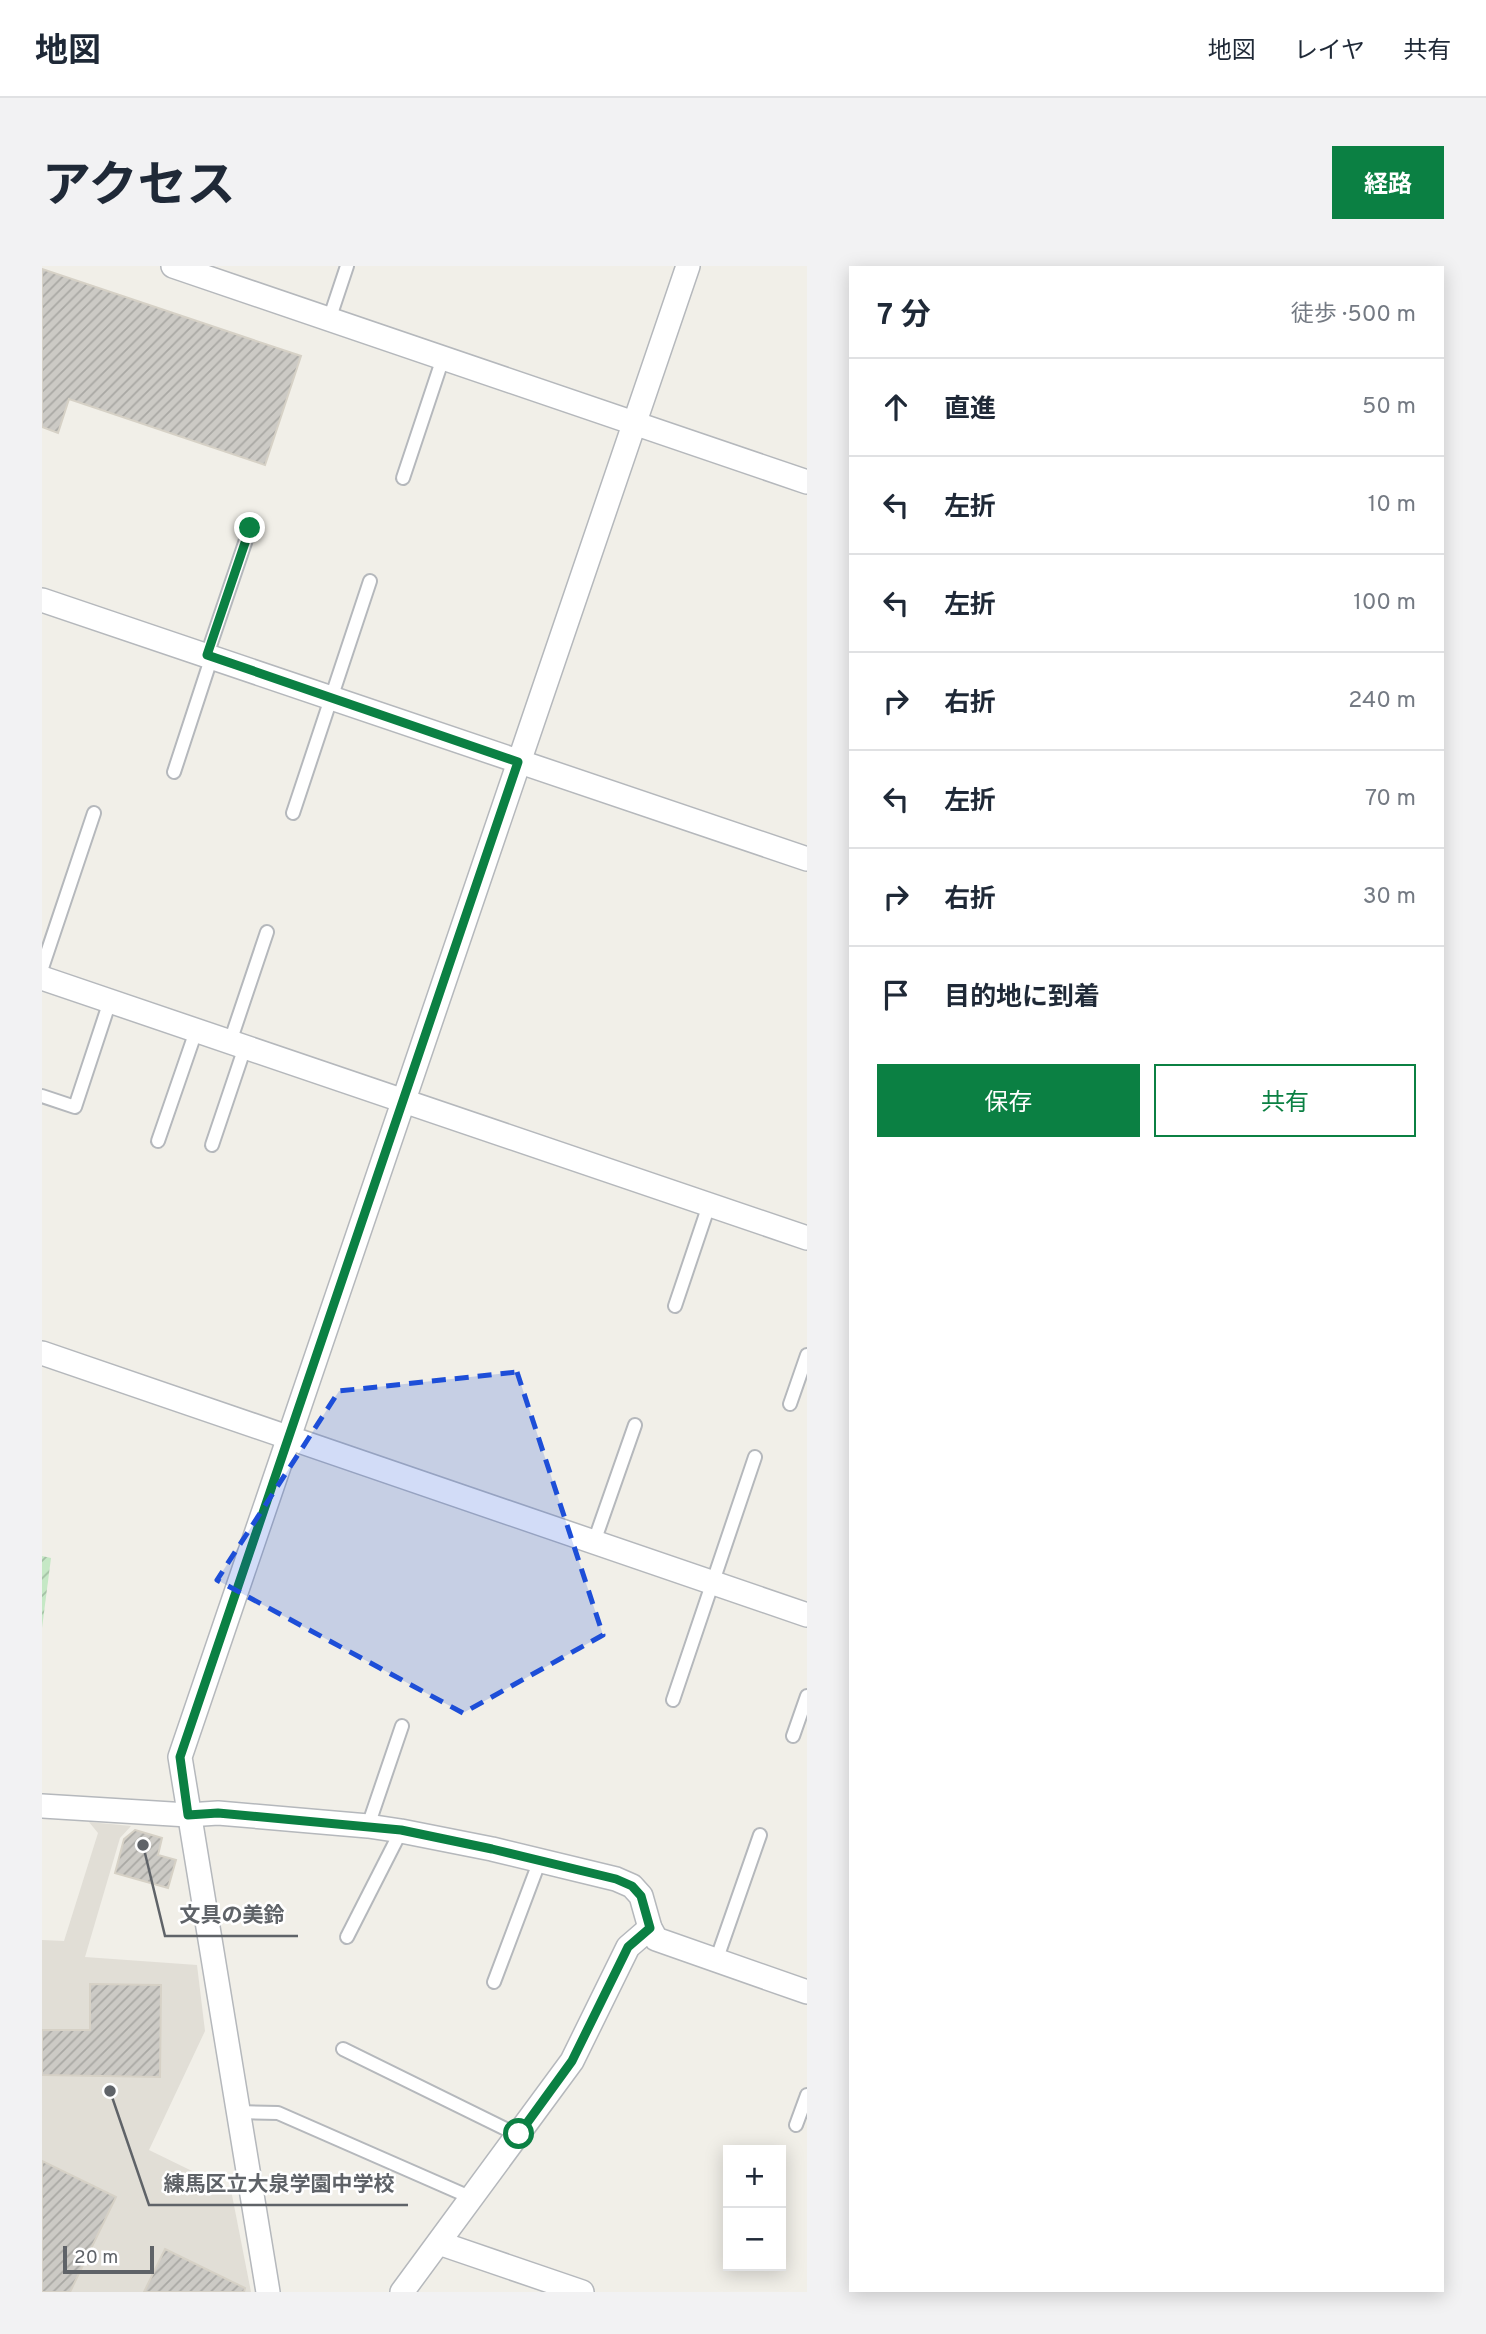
<!DOCTYPE html>
<html lang="ja">
<head>
<meta charset="utf-8">
<style>
  body { margin:0; font-family:Overpass,"Noto Sans JP",sans-serif; background:#f2f2f3; color:#1f2937 }
  .controls { position:absolute; right:21px; bottom:21px; display:grid; overflow:hidden; border-radius:0px; box-shadow:0 4px 18px #0003 }
  .controls button { width:63px; height:63px; display:grid; place-items:center; padding:0; border:0; border-bottom:2px solid #e0e1e3; background:#fff; color:#1f2937; font:35px sans-serif }
  .scale { position:absolute; left:21px; bottom:18px; width:91px; box-sizing:border-box; padding-left:7px; border:4px solid #5f6368; border-top:0; font-size:19px; line-height:24px; white-space:nowrap; color:#5f6368; -webkit-text-stroke:5px #fff; paint-order:stroke }
  .stop { position:absolute; width:21px; height:21px; margin:-16px; border:5px solid #0b8043; border-radius:50%; background:#fff }
  .stop.end { background:#0b8043; border-color:#fff; box-shadow:0 2px 7px #0008 }
  .list { margin:0; padding:0; list-style:none }
  h2 { display:flex; justify-content:space-between; align-items:center; height:91px; margin:0; padding:0 28px; font-size:30px }
  h2 small { font-size:23px; font-weight:400; color:#747a83 }
  .list li { display:grid; grid-template-columns:46px 1fr auto; gap:21px; align-items:center; box-sizing:border-box; height:98px; padding:0 28px; border-top:2px solid #e0e1e3 }
  .list b { display:block; font-size:26px; white-space:nowrap }
  .list em { font-size:23px; font-style:normal; color:#747a83 }
  .actions { display:flex; gap:14px; padding:21px 28px }
  .actions a { flex:1; padding:16px 0; border:2px solid #0b8043; border-radius:0px; text-align:center; font-size:24px; color:#0b8043 }
  .actions .main { background:#0b8043; color:#fff }
  .icon { flex:none; width:38px; height:38px; fill:none; stroke:currentColor; stroke-width:2; stroke-linecap:round; stroke-linejoin:round }
  .map { position:relative; flex:none; width:765px; height:2026px; overflow:hidden; border-radius:0px }
  header { display:flex; align-items:center; gap:42px; box-sizing:border-box; height:98px; padding:0 35px; background:#fff; border-bottom:2px solid #e0e1e3 }
  header strong { font-size:33px }
  nav { display:flex; gap:38px; margin-inline-start:auto; font-size:24px }
  .intro { display:flex; align-items:center; justify-content:space-between; box-sizing:border-box; height:168px; padding:0 42px }
  h1 { margin:0; font-size:49px }
  .button { padding:18px 32px; border-radius:0px; background:#0b8043; color:#fff; font-size:24px; font-weight:700 }
  main { display:flex; gap:42px; padding:0 42px }
  aside { flex:1; background:#fff; border-radius:0px; box-shadow:0 4px 18px #0003 }
  .map>svg:first-child { display:block }
  .education { fill:#e1ded6 }
  .garden { fill:url(#garden-furrows) }
  .building { fill:url(#building-hatch); stroke:#d6d1c6; stroke-width:2 }
  .lines { fill:none; stroke-linecap:round; stroke-linejoin:round }
  .service-casing { stroke:#b5b8bc; stroke-width:16 }
  .minor-casing { stroke:#b5b8bc; stroke-width:26 }
  .service { stroke:#fff; stroke-width:12 }
  .minor { stroke:#fff; stroke-width:23 }
  .route { stroke:#0b8043; stroke-width:9 }
  .marked { fill:#1d4ed8; fill-opacity:0.2; stroke:#1d4ed8; stroke-width:5; stroke-dasharray:14 9; stroke-linejoin:round }
  .leader { fill:none; stroke:#5f6368; stroke-width:2.5 }
  .callout-dot { fill:#5f6368; stroke:#fff; stroke-width:2.5 }
  .callout-label { font-size:21px; text-anchor:middle; font-weight:bold; fill:#5f6368; stroke:#fff; stroke-width:5; stroke-linejoin:round; paint-order:stroke }
</style>
</head>
<body>
<header>
<strong>地図</strong>
<nav><a>地図</a><a>レイヤ</a><a>共有</a></nav>
</header>
<div class="intro"><h1>アクセス</h1><a class="button">経路</a></div>
<main>
<div class="map">
<svg width="765" height="2026" viewBox="0 0 765 2026">
  <defs>
    <pattern id="garden-furrows" width="10" height="10" patternUnits="userSpaceOnUse" patternTransform="scale(1.75)"><rect width="10" height="10" fill="#c5e8c5"/><path d="M-1 1l2-2M0 10L10 0M9 11l2-2" fill="none" stroke="#a3c0a4"/></pattern>
    <pattern id="building-hatch" width="6" height="6" patternUnits="userSpaceOnUse" patternTransform="scale(1.75)"><rect width="6" height="6" fill="#cccac5"/><path d="M-1 1l2-2M0 6l6-6M5 7l2-2" fill="none" stroke="#a9a8a4"/></pattern>
  </defs>
  <rect width="100%" height="100%" fill="#f1efe8"/>
  <polygon class="education" points="47,1556 89,1560 78,1572 43,1691 155,1699 163,1765 107,1884 189,1924 209,2026 0,2026 0,1674 22,1675 56,1567"/>
  <polygon class="garden" points="0,1290 9,1292 0,1362"/>
  <g class="building">
    <polygon points="0,3 259,90 223,199 27,133 16,167 0,161"/>
    <polygon points="93,1564 120,1572 116,1589 134,1594 126,1622 73,1607 82,1573"/>
    <polygon points="48,1718 119,1719 118,1811 0,1809 0,1764 48,1764"/>
    <polygon points="0,1895 74,1931 28,2026 0,2026"/>
    <polygon points="123,1983 203,2022 202,2026 102,2026"/>
  </g>
  <g class="lines">
    <g class="service-casing">
      <g id="service">
        <polyline points="287,54 305,0"/>
        <polyline points="361,212 401,92"/>
        <polyline points="165,389 208,262"/>
        <polyline points="132,506 170,390"/>
        <polyline points="251,547 328,315"/>
        <polyline points="0,702 52,547"/>
        <polyline points="188,776 225,666"/>
        <polyline points="0,830 33,841 68,735"/>
        <polyline points="116,875 154,765"/>
        <polyline points="170,879 203,781"/>
        <polyline points="633,1040 667,939"/>
        <polyline points="748,1138 765,1089"/>
        <polyline points="552,1276 593,1159"/>
        <polyline points="631,1434 713,1191"/>
        <polyline points="751,1470 765,1430"/>
        <polyline points="326,1560 360,1460"/>
        <polyline points="305,1671 359,1565"/>
        <polyline points="674,1695 718,1569"/>
        <polyline points="452,1716 498,1594"/>
        <polyline points="301,1783 476,1869"/>
        <polyline points="195,1846 236,1847 430,1932"/>
        <polyline points="754,1859 765,1829"/>
      </g>
    </g>
    <g class="minor-casing">
      <g id="minor">
        <polyline points="131,0 765,216"/>
        <polyline points="0,334 765,593"/>
        <polyline points="0,712 765,972"/>
        <polyline points="0,1087 765,1349"/>
        <polyline points="0,1540 146,1549 176,1547 326,1560 359,1565 450,1583 574,1613 590,1620 599,1630 608,1662 614,1673 765,1726"/>
        <polyline points="397,1977 540,2026"/>
        <polyline points="226,2026 138,1491 646,0"/>
        <polyline points="360,2026 530,1795 586,1681 608,1662"/>
      </g>
    </g>
    <use href="#service" class="service"/>
    <use href="#minor" class="minor"/>
  </g>
  <g class="lines">
    <polyline class="route" points="208,262 165,389 476,496 138,1491 146,1549 176,1547 359,1564 450,1583 574,1613 590,1620 599,1630 608,1662 586,1681 530,1795 477,1868"/>
  </g>
  <path class="marked" d="M475 1106 561 1369 421 1447 175 1314 297 1125Z"/>
  <path class="leader" d="M101 1579L123 1670H256M68 1825L107 1939H366"/>
  <g class="callout-dot">
    <circle cx="101" cy="1579" r="7"/>
    <circle cx="68" cy="1825" r="7"/>
  </g>
  <g class="callout-label">
    <text x="190" y="1656">文具の美鈴</text>
    <text x="237" y="1925">練馬区立大泉学園中学校</text>
  </g>
</svg>
<div class="controls">
<button>+</button>
<button>−</button>
</div>
<div class="scale">20 m</div>
<div class="stop" style="left:477px;top:1868px"></div>
<div class="stop end" style="left:208px;top:262px"></div>
</div>
<aside>
<h2>7 分<small>徒歩 · 500 m</small></h2>
<ul class="list">
<li><svg class="icon" aria-label="ahead" viewBox="0 0 24 24"><path d="M12 20V5M6 11l6-6 6 6"/></svg><div><b>直進</b></div><em>50 m</em></li>
<li><svg class="icon" aria-label="left" viewBox="0 0 24 24"><path d="M17 20v-9H6M10 6l-5 5 5 5"/></svg><div><b>左折</b></div><em>10 m</em></li>
<li><svg class="icon" aria-label="left" viewBox="0 0 24 24"><path d="M17 20v-9H6M10 6l-5 5 5 5"/></svg><div><b>左折</b></div><em>100 m</em></li>
<li><svg class="icon" aria-label="right" viewBox="0 0 24 24"><path d="M7 20v-9h11M14 6l5 5-5 5"/></svg><div><b>右折</b></div><em>240 m</em></li>
<li><svg class="icon" aria-label="left" viewBox="0 0 24 24"><path d="M17 20v-9H6M10 6l-5 5 5 5"/></svg><div><b>左折</b></div><em>70 m</em></li>
<li><svg class="icon" aria-label="right" viewBox="0 0 24 24"><path d="M7 20v-9h11M14 6l5 5-5 5"/></svg><div><b>右折</b></div><em>30 m</em></li>
<li><svg class="icon" aria-label="arrive" viewBox="0 0 24 24"><path d="M6 21V4h12l-3 4 3 4H6"/></svg><div><b>目的地に到着</b></div></li>
</ul>
<div class="actions"><a class="main">保存</a><a>共有</a></div>
</aside>
</main>
</body>
</html>
